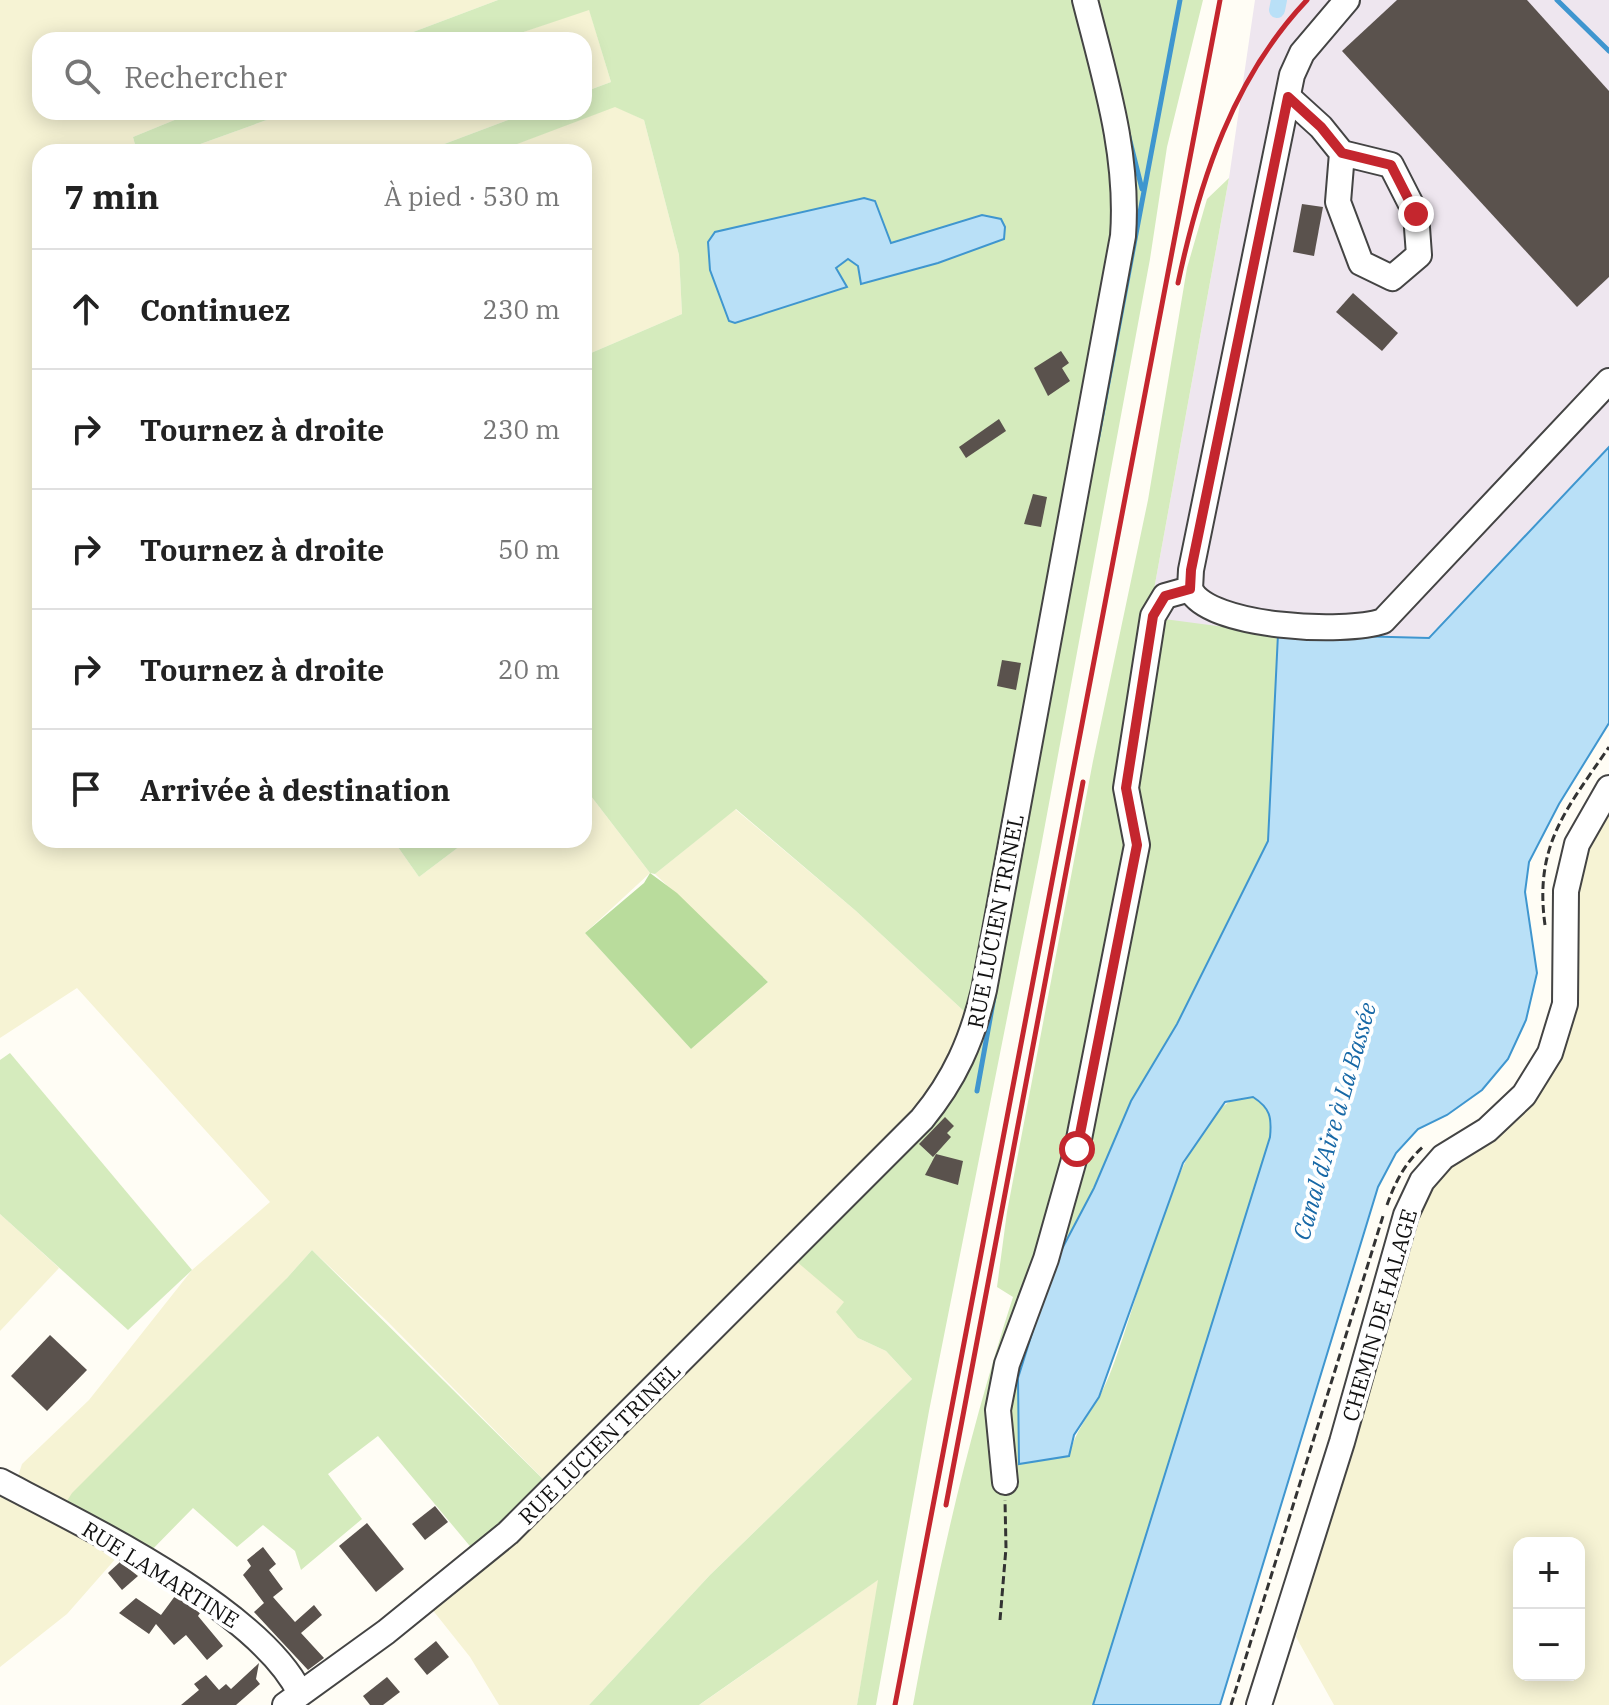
<!DOCTYPE html>
<html lang="fr">
<head>
<meta charset="utf-8">
<style>
  body { margin:0; font-family:"IBM Plex Serif",serif; background:#f2f2f2; color:#222 }
  .controls { position:absolute; right:24px; bottom:24px; display:grid; overflow:hidden; border-radius:16px; box-shadow:0 4px 20px #0003 }
  .controls button { width:72px; height:72px; display:grid; place-items:center; padding:0; border:0; border-bottom:2px solid #e0e0e0; background:#fff; color:#222; font:40px sans-serif }
  .stop { position:absolute; width:24px; height:24px; margin:-18px; border:6px solid #c4262e; border-radius:50%; background:#fff }
  .stop.end { background:#c4262e; border-color:#fff; box-shadow:0 2px 8px #0008 }
  .list { margin:0; padding:0; list-style:none }
  h2 { display:flex; justify-content:space-between; align-items:center; height:104px; margin:0; padding:0 32px; font-size:34px }
  h2 small { font-size:26px; font-weight:400; color:#767676 }
  .list li { display:grid; grid-template-columns:52px 1fr auto; gap:24px; align-items:center; box-sizing:border-box; height:120px; padding:0 32px; border-top:2px solid #e0e0e0 }
  .list b { display:block; font-size:30px; white-space:nowrap }
  .list em { font-size:26px; font-style:normal; color:#767676 }
  .icon { flex:none; width:44px; height:44px; fill:none; stroke:currentColor; stroke-width:2; stroke-linecap:round; stroke-linejoin:round }
  .map { position:relative; flex:none; width:1609px; height:1705px; overflow:hidden }
  .search { position:absolute; background:#fff; box-shadow:0 4px 20px #0003; left:32px; top:32px; width:560px; height:88px; display:flex; align-items:center; gap:20px; box-sizing:border-box; padding:0 28px; border-radius:24px; color:#767676; font-size:30px }
  .panel { position:absolute; background:#fff; box-shadow:0 4px 20px #0003; left:32px; top:144px; width:560px; height:704px; border-radius:24px }
  .map>svg:first-child { display:block }
  .industrial { fill:#eee6ef }
  .farmland { fill:#f6f3d4; fill-rule:evenodd }
  .green { fill:#d5ebbd }
  .forest { fill:#b9dc9c }
  .water { fill:#b9e0f7; stroke:#3f96cf; stroke-width:2 }
  .lines { fill:none; stroke-linecap:round; stroke-linejoin:round }
  .stream { stroke:#3f96cf; stroke-width:5 }
  .canal { stroke:#b9e0f7; stroke-width:16 }
  .building { fill:#5a524d }
  .minor-casing { stroke:#444; stroke-width:28 }
  .path { stroke:#333; stroke-width:3; stroke-dasharray:8 4; stroke-linecap:butt }
  .minor { stroke:#fff; stroke-width:24 }
  .rail { stroke:#c4262e; stroke-width:5 }
  .route { stroke:#c4262e; stroke-width:10 }
  .labels { text-anchor:middle; dominant-baseline:central; stroke-width:8; stroke-linejoin:round; paint-order:stroke }
  .street-label { font-size:22px; fill:#111; stroke:#fff }
  .water-label { font-size:24px; font-style:italic; fill:#1768a6; stroke:#fff }
</style>
</head>
<body>
<div class="map">
<svg width="1609" height="1705" viewBox="0 0 1609 1705">
  <rect width="100%" height="100%" fill="#fffdf5"/>
  <polygon class="industrial" points="1255,0 1609,0 1609,446 1429,636 1477,709 1149,617 1229,178"/>
  <g class="farmland">
    <polygon points="0,0 498,0 392,40 40,40 40,112 194,112 133,137 137,152 40,152 40,840 393,840 419,877 468,840 584,840 584,787 650,873 585,933 691,1049 768,982 655,874 735,809 856,911 967,1014 945,1067 889,1139 845,1303 858,1338 886,1351 912,1379 710,1575 589,1705 499,1705 470,1657 431,1608 561,1497 388,1322 312,1250 287,1278 125,1548 67,1614 0,1667 0,1481 14,1488 22,1464 89,1400 192,1270 270,1202 77,988 0,1038"/>
    <polygon points="589,9 611,82 584,92 584,40 500,40"/>
    <polygon points="615,106 644,120 679,255 682,314 584,356 584,152 496,152"/>
    <polygon points="289,112 529,112 423,152 178,152"/>
    <path d="M1609 807V1705H1334L1296 1637 1417 1209 1439 1178 1555 1064 1573 884 1584 844ZM1519 1543H1579V1675H1519Z"/>
    <polygon points="0,1214 59,1268 0,1331"/>
    <polygon points="879,1579 857,1705 699,1705 705,1701"/>
  </g>
  <g class="green">
    <polygon points="498,0 1203,0 1167,147 1150,259 1040,852 929,1411 876,1705 857,1705 878,1580 699,1705 589,1705 710,1575 912,1379 886,1351 858,1338 836,1312 844,1302 782,1249 889,1139 945,1067 967,1014 856,911 736,809 655,874 650,873 584,787 584,356 682,314 679,255 644,120 615,107 496,152 423,152 529,112 584,112 584,92 611,82 589,10 500,40 392,40"/>
    <polygon points="194,112 289,112 178,152 137,152 133,137"/>
    <path d="M1229 178 1149 617 1278 634 1268 841 1177 1024 1131 1101 1094 1188 1053 1266 1069 1456C1075 1432 1087 1418 1099 1397 1131 1345 1178 1097 1246 1097 1254 1097 1262 1101 1267 1108 1274 1117 1271 1126 1270 1137L1093 1705H913C938 1567 970 1430 1013 1297L997 1287 1007 1212 1093 761 1148 500 1187 268 1207 199Z"/>
    <polygon points="393,840 468,840 419,877"/>
    <polygon points="10,1053 192,1270 128,1330 0,1214 0,1060"/>
    <polygon points="312,1250 561,1497 484,1563 378,1436 328,1474 362,1519 301,1570 295,1551 263,1525 237,1547 193,1508 143,1559 60,1512 72,1493 287,1278"/>
  </g>
  <polygon class="forest" points="650,873 677,893 768,982 691,1049 585,933 644,883"/>
  <g class="water">
    <polygon points="864,198 875,201 891,243 982,215 1001,219 1005,227 1004,239 938,263 861,284 858,266 848,259 836,268 847,287 735,323 729,321 710,270 708,242 715,232"/>
    <path d="M1609 447V723L1559 804 1529 862 1525 892 1537 973 1526 1020 1508 1059 1482 1090 1447 1115 1418 1129 1396 1153 1378 1187 1220 1705H1093L1270 1137C1272 1117 1270 1108 1253 1097L1225 1102 1183 1163 1099 1397 1074 1435 1069 1456 1019 1464 1018 1378 1053 1266 1094 1188 1131 1101 1177 1024 1268 841 1278 634 1429 638Z"/>
  </g>
  <g class="lines">
    <g class="stream">
      <polyline points="1557,0 1609,51"/>
      <polyline points="1128,133 1142,189"/>
      <polyline points="1097,441 1180,0"/>
      <polyline points="977,1091 994,997"/>
    </g>
    <polyline class="canal" points="1277,10 1279,0"/>
  </g>
  <g class="building">
    <polygon points="1397,0 1527,0 1609,91 1609,277 1577,307 1342,51"/>
    <polygon points="1302,204 1323,207 1314,256 1293,252"/>
    <polygon points="1353,293 1398,333 1382,351 1336,312"/>
    <polygon points="1061,351 1069,363 1062,368 1070,381 1048,396 1034,368"/>
    <polygon points="999,419 1006,431 966,458 959,447"/>
    <polygon points="1033,494 1047,497 1041,527 1024,524"/>
    <polygon points="1002,660 1021,663 1016,690 997,686"/>
    <polygon points="945,1117 954,1126 947,1133 951,1137 933,1157 919,1144"/>
    <polygon points="936,1154 963,1161 958,1185 925,1175"/>
    <polygon points="50,1335 87,1370 47,1411 11,1376"/>
    <polygon points="435,1506 448,1522 425,1540 412,1524"/>
    <polygon points="367,1523 404,1569 376,1592 339,1546"/>
    <polygon points="263,1547 276,1564 269,1570 283,1589 273,1597 295,1622 314,1605 322,1615 301,1633 324,1658 308,1670 254,1612 264,1603 243,1575 251,1566 247,1560"/>
    <polygon points="120,1562 138,1576 122,1590 108,1573"/>
    <polygon points="175,1596 200,1613 198,1616 223,1646 207,1660 186,1635 174,1645 156,1624 149,1634 119,1613 136,1598 161,1615 158,1619"/>
    <polygon points="436,1641 449,1657 427,1675 414,1659"/>
    <polygon points="259,1663 256,1679 260,1684 236,1705 181,1705 199,1690 194,1684 206,1675 219,1690 226,1684 231,1689"/>
    <polygon points="387,1677 400,1692 383,1705 370,1705 363,1696"/>
  </g>
  <g class="lines">
    <g class="minor-casing">
      <g id="minor">
        <polyline points="1288,97 1321,127 1342,153 1338,202 1361,263 1392,278 1419,255 1416,214 1391,165 1342,153"/>
        <path d="M1190 589C1208 628 1346 634 1383 621L1609 381"/>
        <path d="M0 1481C84 1525 259 1609 300 1693"/>
        <polyline points="1005,1482 998,1410 1007,1364 1046,1259 1077,1149 1137,845 1126,788 1153,616 1165,596 1190,589 1191,570 1292,75 1302,53 1347,0"/>
        <path d="M285 1705 386 1632 508 1533 922 1119C955 1079 972 1040 984 990L1123 236C1129 154 1105 79 1085 0"/>
        <polyline points="1259,1705 1342,1442 1406,1215 1422,1181 1443,1157 1487,1130 1524,1095 1550,1053 1565,1004 1566,891 1577,844 1609,788"/>
      </g>
    </g>
    <g class="path">
      <path d="M1545 925C1534 845 1566 810 1609 747"/>
      <path d="M1387 1205C1395 1182 1406 1161 1425 1145"/>
      <polyline points="1000,1620 1006,1548 1005,1500"/>
      <polyline points="1231,1705 1383,1216"/>
    </g>
    <use href="#minor" class="minor"/>
    <g class="rail">
      <path d="M1178 283C1200 180 1233 78 1307 0"/>
      <polyline points="946,1505 1083,782"/>
      <polyline points="895,1705 1220,0"/>
    </g>
  </g>
  <g class="lines">
    <polyline class="route" points="1077,1149 1137,845 1126,788 1153,616 1165,596 1190,589 1191,570 1288,97 1321,127 1342,153 1391,165 1416,214"/>
  </g>
  <g class="labels">
    <g class="street-label">
      <text transform="translate(995 921) rotate(-79)">RUE LUCIEN TRINEL</text>
      <text transform="translate(1379 1315) rotate(-74)">CHEMIN DE HALAGE</text>
      <text transform="translate(599 1443) rotate(-45)">RUE LUCIEN TRINEL</text>
      <text transform="translate(161 1574) rotate(32)">RUE LAMARTINE</text>
    </g>
    <g class="water-label">
      <text transform="translate(1334 1121) rotate(-74)">Canal d'Aire à La Bassée</text>
    </g>
  </g>
</svg>
<div class="controls">
<button>+</button>
<button>−</button>
</div>
<div class="stop" style="left:1077px;top:1149px"></div>
<div class="stop end" style="left:1416px;top:214px"></div>
<div class="search"><svg class="icon" aria-label="search" viewBox="0 0 24 24"><circle cx="10" cy="10" r="6"/><path d="M15 15l6 6"/></svg>Rechercher</div>
<section class="panel">
<h2>7 min<small>À pied · 530 m</small></h2>
<ul class="list">
<li><svg class="icon" aria-label="ahead" viewBox="0 0 24 24"><path d="M12 20V5M6 11l6-6 6 6"/></svg><div><b>Continuez</b></div><em>230 m</em></li>
<li><svg class="icon" aria-label="right" viewBox="0 0 24 24"><path d="M7 20v-9h11M14 6l5 5-5 5"/></svg><div><b>Tournez à droite</b></div><em>230 m</em></li>
<li><svg class="icon" aria-label="right" viewBox="0 0 24 24"><path d="M7 20v-9h11M14 6l5 5-5 5"/></svg><div><b>Tournez à droite</b></div><em>50 m</em></li>
<li><svg class="icon" aria-label="right" viewBox="0 0 24 24"><path d="M7 20v-9h11M14 6l5 5-5 5"/></svg><div><b>Tournez à droite</b></div><em>20 m</em></li>
<li><svg class="icon" aria-label="arrive" viewBox="0 0 24 24"><path d="M6 21V4h12l-3 4 3 4H6"/></svg><div><b>Arrivée à destination</b></div></li>
</ul>
</section>
</div>
</body>
</html>
